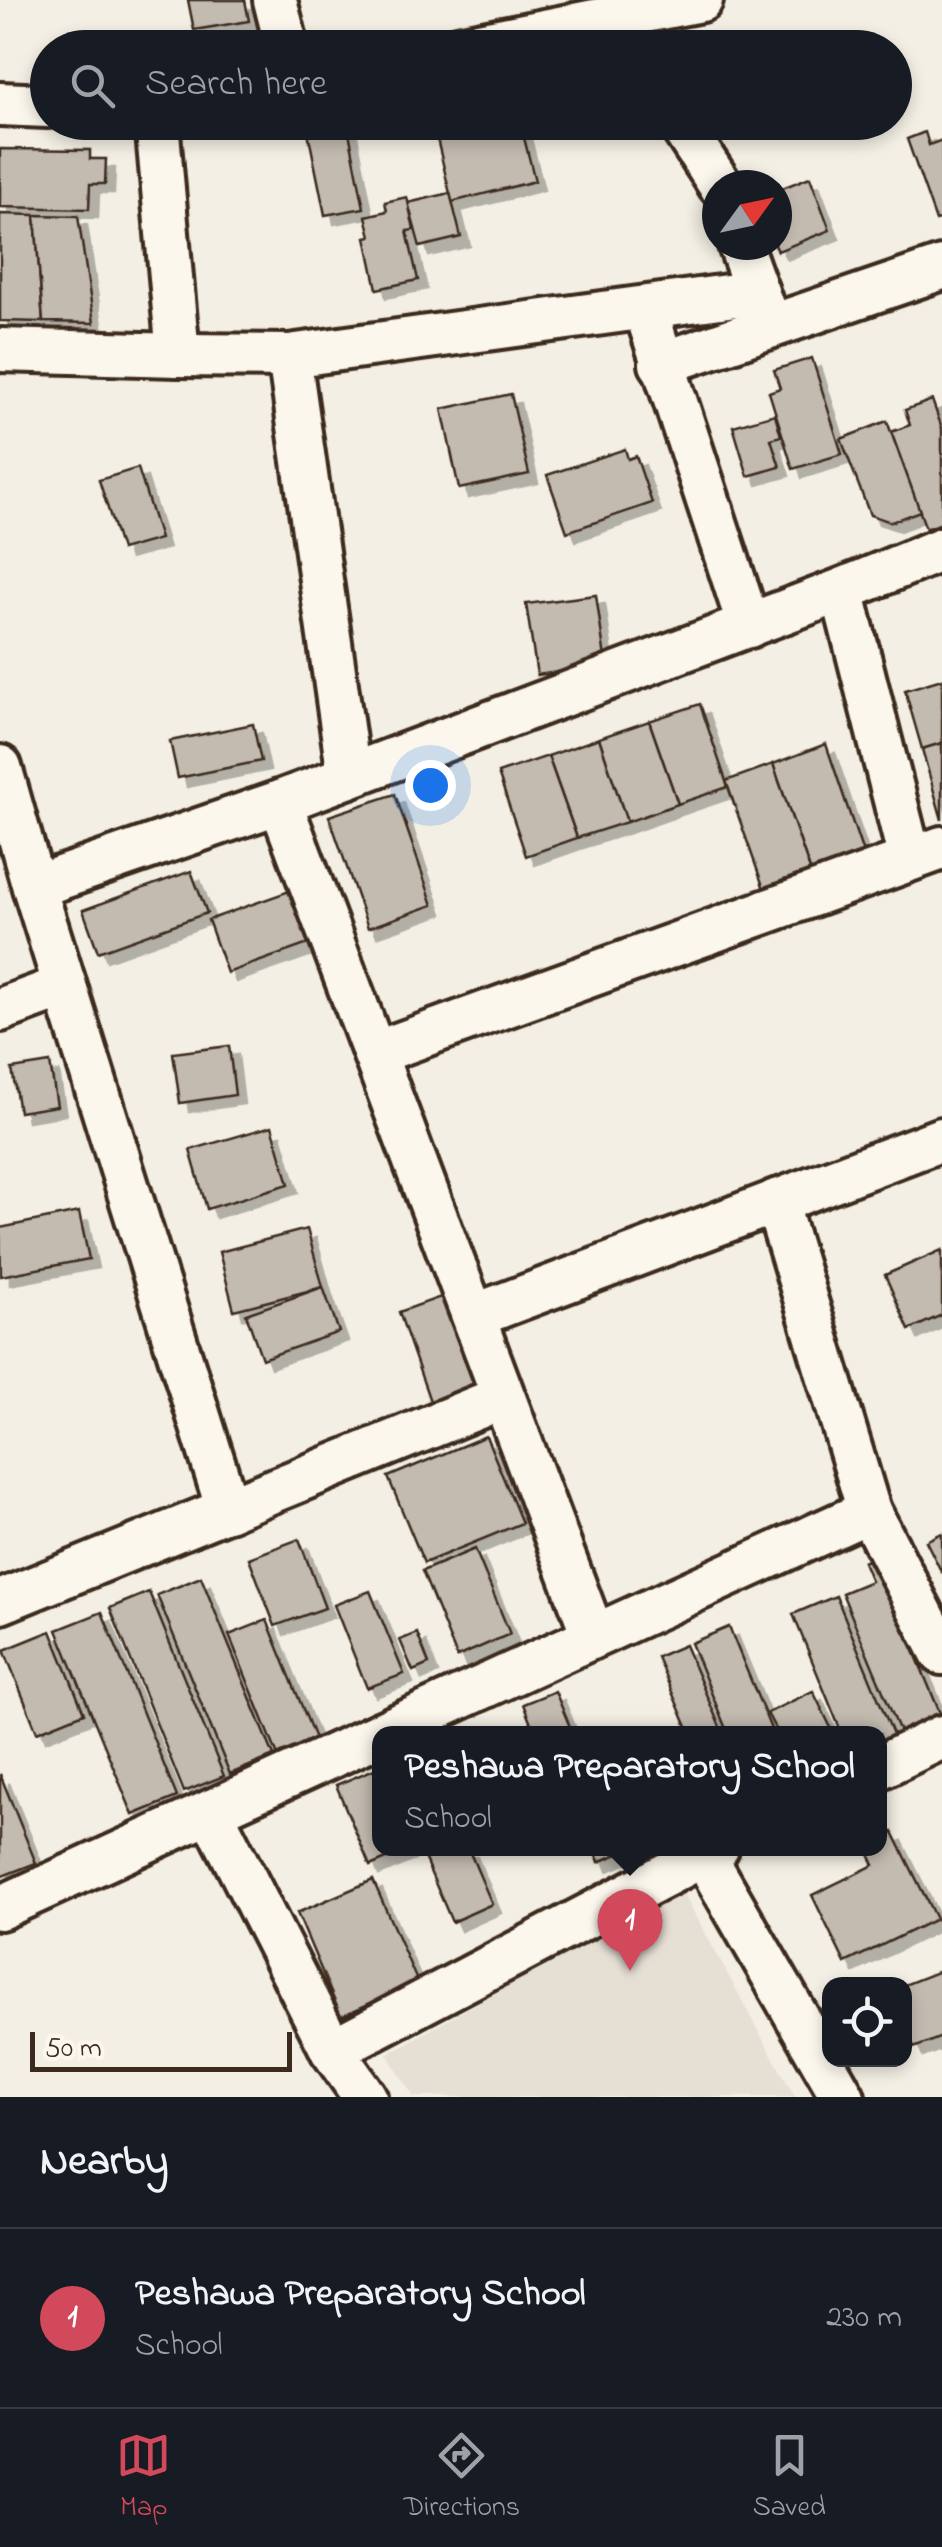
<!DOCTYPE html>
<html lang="en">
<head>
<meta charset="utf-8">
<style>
  body { margin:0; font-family:"Indie Flower",sans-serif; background:#20242c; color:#f1f3f6 }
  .controls { position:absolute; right:30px; bottom:30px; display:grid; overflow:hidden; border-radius:20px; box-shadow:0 5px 15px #0003 }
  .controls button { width:90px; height:90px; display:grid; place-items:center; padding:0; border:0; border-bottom:2px solid #363941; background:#171b24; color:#f1f3f6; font:50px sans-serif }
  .compass { position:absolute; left:702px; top:170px; width:90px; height:90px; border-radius:50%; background:#171b24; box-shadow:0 5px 15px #0003; rotate:57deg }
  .scale { position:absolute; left:30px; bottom:25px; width:262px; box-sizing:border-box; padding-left:10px; border:5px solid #3b2a1e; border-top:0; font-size:28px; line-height:35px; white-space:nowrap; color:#3b2a1e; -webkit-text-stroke:8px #fbf7ec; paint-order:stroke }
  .you { position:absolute; left:430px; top:785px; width:35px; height:35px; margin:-25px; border:8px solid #fff; border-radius:50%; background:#1a73e8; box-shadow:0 0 0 15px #1a73e833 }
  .badge { display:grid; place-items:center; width:65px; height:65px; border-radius:50%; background:#d1495b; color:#fff; font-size:32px; font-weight:700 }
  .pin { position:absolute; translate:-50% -82px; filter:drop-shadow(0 2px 5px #0008) }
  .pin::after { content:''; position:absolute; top:52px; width:35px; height:30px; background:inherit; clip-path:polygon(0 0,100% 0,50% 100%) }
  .popup { position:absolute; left:372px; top:1726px; width:515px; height:130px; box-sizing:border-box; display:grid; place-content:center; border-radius:20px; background:#171b24; filter:drop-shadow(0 2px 8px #0005); font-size:32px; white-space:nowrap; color:#9ea1a6 }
  .popup b { font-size:38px; color:#f1f3f6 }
  .popup::after { content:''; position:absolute; left:50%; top:100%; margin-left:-20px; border:20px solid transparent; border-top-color:#171b24 }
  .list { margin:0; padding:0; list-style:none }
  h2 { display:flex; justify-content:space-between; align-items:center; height:130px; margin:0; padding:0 40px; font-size:42px }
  h2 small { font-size:32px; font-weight:400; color:#9ea1a6 }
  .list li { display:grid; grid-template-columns:65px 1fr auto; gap:30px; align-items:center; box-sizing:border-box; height:180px; padding:0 40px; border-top:2px solid #363941 }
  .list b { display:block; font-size:38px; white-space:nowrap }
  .list p { margin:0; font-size:32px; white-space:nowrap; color:#9ea1a6 }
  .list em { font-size:32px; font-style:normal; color:#9ea1a6 }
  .icon { flex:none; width:55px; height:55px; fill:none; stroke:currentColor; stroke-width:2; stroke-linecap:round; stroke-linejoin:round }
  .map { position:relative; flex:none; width:942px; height:2097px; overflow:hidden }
  .search { position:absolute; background:#171b24; box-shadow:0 5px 15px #0003; left:30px; right:30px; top:30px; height:110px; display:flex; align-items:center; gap:25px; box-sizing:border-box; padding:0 35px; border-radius:55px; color:#9ea1a6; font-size:38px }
  .sheet { height:310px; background:#171b24 }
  nav { display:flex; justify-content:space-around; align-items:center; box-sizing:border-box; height:140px; border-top:2px solid #363941; background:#171b24; font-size:28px; color:#9ea1a6 }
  nav a { display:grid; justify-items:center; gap:5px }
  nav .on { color:#d1495b }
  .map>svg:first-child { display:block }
  .built { fill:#e5dfd4 }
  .building { fill:#c3bbb0; stroke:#3b2a1e; stroke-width:2.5; filter:url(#shadow) }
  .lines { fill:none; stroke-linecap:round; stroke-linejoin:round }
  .minor-casing { stroke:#3b2a1e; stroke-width:50 }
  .minor { stroke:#fbf7ec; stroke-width:42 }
</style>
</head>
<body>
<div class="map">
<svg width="942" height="2097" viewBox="0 0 942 2097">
  <defs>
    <filter id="shadow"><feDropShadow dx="9" dy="9" stdDeviation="0" flood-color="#0004"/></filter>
  </defs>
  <rect width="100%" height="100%" fill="#f3efe4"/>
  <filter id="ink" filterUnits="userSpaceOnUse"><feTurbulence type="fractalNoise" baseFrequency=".01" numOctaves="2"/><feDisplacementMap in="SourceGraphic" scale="20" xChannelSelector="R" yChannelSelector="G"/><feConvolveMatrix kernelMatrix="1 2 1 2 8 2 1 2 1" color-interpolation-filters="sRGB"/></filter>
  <g filter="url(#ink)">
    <polygon class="built" points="681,1889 795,2097 414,2097 387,2054"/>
    <g class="building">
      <polygon points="188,0 245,0 249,21 194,30"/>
      <polygon points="306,122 347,122 364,208 325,215"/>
      <polygon points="433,122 520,122 535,181 452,202"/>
      <polygon points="925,132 929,145 942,140 942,219 936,221 907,139"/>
      <polygon points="0,149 90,150 90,159 106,159 105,184 90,184 89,209 0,207"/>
      <polygon points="810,177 830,230 778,251 775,245 777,190"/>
      <polygon points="450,193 461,237 420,247 408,203"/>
      <polygon points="407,197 414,230 407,231 418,280 377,289 366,237 371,236 366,216 387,211 385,202"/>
      <polygon points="0,214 35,215 43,322 0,321"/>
      <polygon points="35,215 78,216 94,323 43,322"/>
      <polygon points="812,358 842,454 793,469 769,392 780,388 774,370"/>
      <polygon points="511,394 529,474 459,489 442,409"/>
      <polygon points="932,400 942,428 942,523 926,529 891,432 910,425 905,410"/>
      <polygon points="775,414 781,436 771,439 780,467 748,476 733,426"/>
      <polygon points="887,421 920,511 891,522 870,515 841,439"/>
      <polygon points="625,449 628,459 636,456 652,503 567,532 547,475"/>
      <polygon points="138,468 160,539 121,550 99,480"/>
      <polygon points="596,595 606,665 537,675 526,604"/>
      <polygon points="942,679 942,743 922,749 905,690"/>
      <polygon points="700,704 728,787 678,804 649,721"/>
      <polygon points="649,721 678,804 627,822 599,738"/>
      <polygon points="253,724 261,761 178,778 170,741"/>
      <polygon points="599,738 627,822 577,838 548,756"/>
      <polygon points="942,743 942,820 922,749"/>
      <polygon points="826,744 864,856 811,873 773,764"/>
      <polygon points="548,756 577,838 526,856 498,773"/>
      <polygon points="773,764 811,873 764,889 726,781"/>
      <polygon points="395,794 433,905 368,928 329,816"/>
      <polygon points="191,871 207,913 98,952 83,910"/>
      <polygon points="295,889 314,942 227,973 208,920"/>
      <polygon points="229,1046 235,1095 180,1103 173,1053"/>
      <polygon points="50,1063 57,1106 19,1112 12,1069"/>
      <polygon points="272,1126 289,1184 207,1209 190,1150"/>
      <polygon points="79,1212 89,1259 1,1276 0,1228"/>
      <polygon points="307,1229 323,1287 234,1310 219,1252"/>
      <polygon points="942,1250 942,1315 909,1330 885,1275"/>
      <polygon points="323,1287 339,1332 262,1359 246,1314"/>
      <polygon points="449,1294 483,1389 432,1407 399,1312"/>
      <polygon points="486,1436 522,1523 424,1563 388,1477"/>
      <polygon points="942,1533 942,1573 926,1541"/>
      <polygon points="299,1539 325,1608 275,1626 249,1558"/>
      <polygon points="475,1549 510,1634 457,1657 422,1571"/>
      <polygon points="875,1557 942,1718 902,1737 842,1593 871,1581 863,1562"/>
      <polygon points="201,1577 274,1756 230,1774 157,1595"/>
      <polygon points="370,1591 404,1674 367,1688 334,1605"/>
      <polygon points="149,1592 224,1776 184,1792 110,1608"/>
      <polygon points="836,1596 895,1739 880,1745 880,1734 842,1734 793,1614"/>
      <polygon points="102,1612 177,1797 133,1815 57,1630"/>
      <polygon points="267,1620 316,1741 278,1756 229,1635"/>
      <polygon points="729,1627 773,1734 728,1734 691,1643"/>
      <polygon points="51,1631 84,1713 37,1732 4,1650"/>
      <polygon points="417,1633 429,1664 413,1671 400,1640"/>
      <polygon points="685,1645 723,1734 690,1734 657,1657"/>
      <polygon points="555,1691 573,1734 535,1734 523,1704"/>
      <polygon points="813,1691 834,1734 778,1734 767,1713"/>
      <polygon points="379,1767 380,1848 412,1848 370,1866 336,1785"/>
      <polygon points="0,1774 36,1863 0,1877"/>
      <polygon points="893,1832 936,1919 845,1963 812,1895 874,1865 866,1848 880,1848 880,1838"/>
      <polygon points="420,1848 468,1848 492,1904 452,1922"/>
      <polygon points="594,1848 632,1848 599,1862"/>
      <polygon points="373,1880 418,1983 341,2016 297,1913"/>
      <polygon points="942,1970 942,2037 914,2048 904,2022 904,1985"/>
    </g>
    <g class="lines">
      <g class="minor-casing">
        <g id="minor">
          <polyline points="275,0 287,48"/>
          <polyline points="458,48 701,0"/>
          <polyline points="0,104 48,106"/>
          <polyline points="157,122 178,355"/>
          <polyline points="679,122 720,185"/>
          <polyline points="740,245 766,317"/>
          <polyline points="645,308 749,626"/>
          <polyline points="0,350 178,355 289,356 757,292"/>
          <polyline points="289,356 349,776"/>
          <polyline points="661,364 942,268"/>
          <polyline points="842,590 910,859"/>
          <polyline points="0,767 34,887 228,1510"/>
          <polyline points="280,802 593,1635"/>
          <polyline points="34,887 280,802 842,590 942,549"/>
          <polyline points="0,1010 65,986"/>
          <polyline points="375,1053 942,848"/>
          <polyline points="776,1201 869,1511 942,1653"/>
          <polyline points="474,1316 942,1139"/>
          <polyline points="0,1602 503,1397"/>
          <polyline points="380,1734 869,1511"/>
          <polyline points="880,1767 942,1737"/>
          <polyline points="211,1812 332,2050 365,2097"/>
          <polyline points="704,1855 843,2097"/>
          <polyline points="0,1908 380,1734"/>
          <polyline points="332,2050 717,1848"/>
        </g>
      </g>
      <use href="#minor" class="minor"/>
    </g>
  </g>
</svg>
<div class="controls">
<button><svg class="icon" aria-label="locate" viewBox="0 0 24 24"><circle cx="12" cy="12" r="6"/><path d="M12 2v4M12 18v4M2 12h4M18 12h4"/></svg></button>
</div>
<svg class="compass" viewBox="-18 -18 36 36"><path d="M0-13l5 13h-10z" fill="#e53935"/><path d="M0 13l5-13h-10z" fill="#9ea1a6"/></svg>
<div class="scale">50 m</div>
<div class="you"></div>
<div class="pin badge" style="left:630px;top:1971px">1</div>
<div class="popup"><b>Peshawa Preparatory School</b>School</div>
<div class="search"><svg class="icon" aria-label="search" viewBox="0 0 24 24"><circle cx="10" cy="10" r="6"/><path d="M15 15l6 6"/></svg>Search here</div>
</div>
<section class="sheet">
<h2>Nearby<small></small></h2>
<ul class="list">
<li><span class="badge">1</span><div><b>Peshawa Preparatory School</b><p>School</p></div><em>230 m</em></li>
</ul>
</section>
<nav>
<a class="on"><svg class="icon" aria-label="map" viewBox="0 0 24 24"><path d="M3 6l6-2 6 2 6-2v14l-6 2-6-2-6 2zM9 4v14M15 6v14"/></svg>Map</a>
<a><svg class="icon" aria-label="directions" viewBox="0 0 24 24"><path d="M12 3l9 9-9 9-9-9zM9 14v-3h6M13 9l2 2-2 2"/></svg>Directions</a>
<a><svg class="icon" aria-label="saved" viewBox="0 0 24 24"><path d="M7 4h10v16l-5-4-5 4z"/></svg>Saved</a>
</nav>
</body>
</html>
